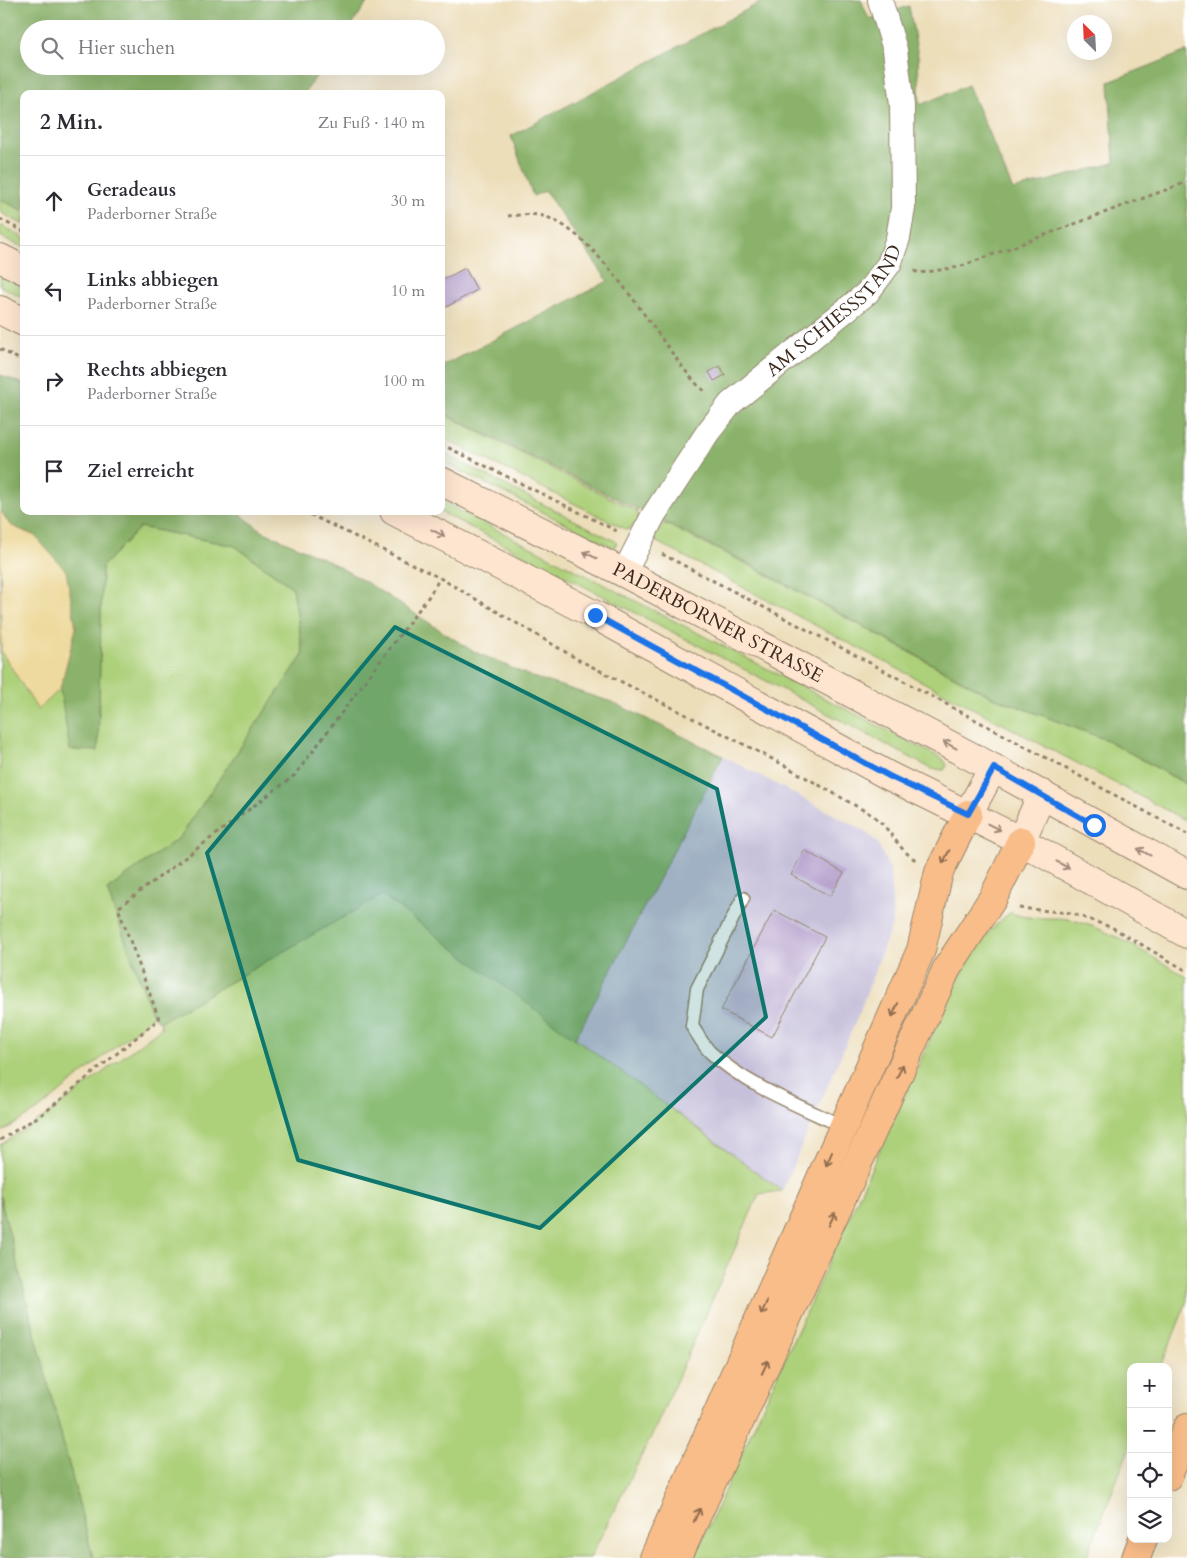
<!DOCTYPE html>
<html lang="de">
<head>
<meta charset="utf-8">
<style>
  body { margin:0; font-family:Cardo,serif; background:#f2f2f3; color:#2b2b33 }
  .controls { position:absolute; right:15px; bottom:15px; display:grid; overflow:hidden; border-radius:10px; box-shadow:0 5px 20px #0002 }
  .controls button { width:45px; height:45px; display:grid; place-items:center; padding:0; border:0; border-bottom:1px solid #e1e1e2; background:#fff; color:#2b2b33; font:25px sans-serif }
  .compass { position:absolute; left:1067px; top:15px; width:45px; height:45px; border-radius:50%; background:#fff; box-shadow:0 5px 20px #0002; rotate:336deg }
  .stop { position:absolute; width:15px; height:15px; margin:-11px; border:4px solid #1a73e8; border-radius:50%; background:#fff }
  .stop.end { background:#1a73e8; border-color:#fff; box-shadow:0 1px 5px #0008 }
  .list { margin:0; padding:0; list-style:none }
  h2 { display:flex; justify-content:space-between; align-items:center; height:65px; margin:0; padding:0 20px; font-size:21px }
  h2 small { font-size:16px; font-weight:400; color:#7c7c81 }
  .list li { display:grid; grid-template-columns:32px 1fr auto; gap:15px; align-items:center; box-sizing:border-box; height:90px; padding:0 20px; border-top:1px solid #e1e1e2 }
  .list b { display:block; font-size:19px; white-space:nowrap }
  .list p { margin:0; font-size:16px; white-space:nowrap; color:#7c7c81 }
  .list em { font-size:16px; font-style:normal; color:#7c7c81 }
  .icon { flex:none; width:28px; height:28px; fill:none; stroke:currentColor; stroke-width:2; stroke-linecap:round; stroke-linejoin:round }
  .map { position:relative; flex:none; width:1187px; height:1558px; overflow:hidden }
  .search { position:absolute; background:#fff; box-shadow:0 5px 20px #0002; left:20px; top:20px; width:425px; height:55px; display:flex; align-items:center; gap:12px; box-sizing:border-box; padding:0 18px; border-radius:28px; color:#7c7c81; font-size:19px }
  .panel { position:absolute; background:#fff; box-shadow:0 5px 20px #0002; left:20px; top:90px; width:425px; height:425px; border-radius:10px }
  .map>svg:first-child { display:block }
  .industrial { fill:#c6c0da }
  .green { fill:#add07a; stroke:#747d4c }
  .forest { fill:#8ab26a; stroke:#626e44 }
  .sand { fill:#eeda9e; stroke:#94825e }
  .building { fill:#b8a4cf }
  .lines { fill:none; stroke-linecap:round; stroke-linejoin:round }
  .service-casing { stroke:#94846c; stroke-width:15 }
  .minor-casing { stroke:#94846c; stroke-width:26 }
  .secondary-casing { stroke:#94846c; stroke-width:30 }
  .motorway-casing { stroke:#94846c; stroke-width:30 }
  .path { stroke:#94846c; stroke-width:3; stroke-dasharray:4 4; stroke-linecap:butt }
  .service { stroke:#fff; stroke-width:12 }
  .minor { stroke:#fff; stroke-width:24 }
  .secondary { stroke:#fde5d0; stroke-width:28 }
  .motorway { stroke:#f9bd89; stroke-width:28 }
  .oneway { stroke:#9c8877 }
  .oneway2 { stroke:#906c4e }
  .route { stroke:#1a73e8; stroke-width:6 }
  .marked { fill:#0f766e; fill-opacity:0.2; stroke:#0f766e; stroke-width:4; stroke-linejoin:round }
  .labels { text-anchor:middle; dominant-baseline:central; stroke-width:5; stroke-linejoin:round; paint-order:stroke }
  .street-label { font-size:19px; fill:#3b2a1e; stroke:#fff }
</style>
</head>
<body>
<div class="map">
<svg width="1187" height="1558" viewBox="0 0 1187 1558">
  <rect width="100%" height="100%" fill="#fff"/>
  <filter id="ink" filterUnits="userSpaceOnUse"><feTurbulence type="fractalNoise" baseFrequency=".02" numOctaves="2"/><feDisplacementMap in="SourceGraphic" scale="10" xChannelSelector="R" yChannelSelector="G"/><feConvolveMatrix kernelMatrix="1 2 1 2 8 2 1 2 1" color-interpolation-filters="sRGB"/></filter>
  <filter id="wash" filterUnits="userSpaceOnUse"><feTurbulence type="fractalNoise" baseFrequency=".0096" numOctaves="4" result="noise"/><feDisplacementMap in="SourceGraphic" scale="20" xChannelSelector="R" yChannelSelector="G"/><feGaussianBlur stdDeviation="1.12" result="paint"/><feColorMatrix in="noise" values="0 0 0 0 0 0 0 0 0 0 0 0 0 0 0 0 0 1.4 0 .05"/><feComposite in="paint" operator="in"/></filter>
  <g filter="url(#wash)">
    <rect width="100%" height="100%" fill="#eddeba"/>
    <polygon class="industrial" points="723,756 863,830 877,842 890,869 893,922 858,1016 782,1191 575,1039"/>
    <g class="green">
      <polygon points="0,199 24,211 24,225 0,212"/>
      <polygon points="0,225 24,238 24,248 0,236"/>
      <polygon points="0,275 24,287 24,298 0,286"/>
      <polygon points="441,413 637,511 639,522 627,530 441,437"/>
      <polygon points="441,452 617,542 614,548 441,461"/>
      <polygon points="441,501 943,759 947,765 944,770 932,769 755,675 439,511 441,511"/>
      <polygon points="0,510 10,525 35,536 98,750 102,567 140,527 235,546 293,588 303,655 180,837 107,890 153,1016 38,1110 0,1133"/>
      <polygon points="663,523 749,565 990,696 1107,740 1187,785 1187,821 653,540"/>
      <polygon points="382,895 782,1191 759,1194 655,1429 590,1558 93,1558 0,1197 0,1145 46,1116 162,1027 160,1022"/>
      <path d="M1011 912C1022 920 1053 917 1068 919 1107 927 1152 957 1187 977V1301L1161 1367H1131V1444L1086 1558H694L934 1031C954 990 973 940 1011 912Z"/>
    </g>
    <g class="forest">
      <polygon points="0,0 369,0 349,29 29,29 29,66 323,66 304,94 24,94 24,211 0,199"/>
      <polygon points="765,0 861,0 869,19 909,6 918,56 920,105 968,85 1013,190 1114,163 1109,82 1187,51 1187,784 1107,740 991,696 749,564 441,412 441,367 608,281 545,191 533,196 511,136"/>
      <polygon points="0,375 24,384 24,511 236,511 262,531 327,560 366,582 471,650 532,677 612,702 723,756 575,1039 382,895 160,1022 153,1016 107,890 180,837 303,655 293,588 235,546 140,527 102,567 98,751 70,750 60,689 76,628 35,536 10,525 0,510"/>
      <polygon points="0,1197 93,1558 0,1558"/>
    </g>
    <polygon class="sand" points="0,510 10,525 35,536 66,571 76,628 60,689 38,710 1,651"/>
    <g id="blocks">
      <g class="building">
        <polygon points="465,268 477,290 441,310 441,281"/>
        <polygon points="720,366 725,375 714,381 709,372"/>
        <polygon points="804,850 844,873 830,896 791,875"/>
        <polygon points="774,910 825,937 772,1037 721,1010"/>
      </g>
    </g>
  </g>
  <g filter="url(#ink)">
    <use href="#blocks" fill-opacity="0" stroke="#94846c" stroke-width="1"/>
    <g class="lines">
      <g class="service-casing">
        <path id="service" d="M743 898 697 989 692 1026C698 1035 703 1045 710 1052 745 1085 800 1106 844 1127"/>
      </g>
      <g class="minor-casing">
        <g id="minor">
          <path id="s1" d="M624 573 653 516 708 432 731 403 867 293 889 264 898 238 903 208 902 105 895 50 880 0"/>
        </g>
      </g>
      <g class="secondary-casing">
        <g id="secondary">
          <polyline points="0,258 24,270"/>
          <polyline points="0,310 24,322"/>
          <path id="s2" d="M441 481 624 573 993 768 1187 875"/>
          <polyline points="394,511 595,615 889,776 1021,841 1187,934"/>
          <polyline points="968,814 993,768"/>
          <polyline points="1021,841 1042,794"/>
        </g>
      </g>
      <g class="motorway-casing">
        <g id="motorway">
          <polyline points="1168,1476 1187,1428"/>
          <polyline points="654,1558 921,950 939,872 968,814"/>
          <polyline points="675,1558 681,1550 947,968 993,898 1021,841"/>
          <polyline points="1136,1558 1143,1539"/>
        </g>
      </g>
      <g class="path">
        <path d="M508 216C517 215 529 214 538 215 588 222 648 323 679 362 687 373 695 384 707 393"/>
        <polyline points="0,219 24,232"/>
        <polyline points="914,271 920,273 959,267 1187,182"/>
        <polyline points="0,349 24,362"/>
        <polyline points="441,444 617,531"/>
        <path d="M303 511 440 578 579 660 782 764 872 815C890 827 897 849 916 860"/>
        <polyline points="662,554 859,657 1187,834"/>
        <polyline points="1019,908 1071,913 1113,928 1187,971"/>
        <polyline points="0,1140 44,1113 159,1019 118,908 295,775 429,596 440,578"/>
      </g>
      <use href="#service" class="service"/>
      <use href="#minor" class="minor"/>
      <use href="#secondary" class="secondary"/>
      <use href="#motorway" class="motorway"/>
    </g>
    <defs><path id="oneway-shaft" d="M-6 0H5M1.5-3L5.5 0L1.5 3" fill="none" stroke-width="1.6" stroke-linecap="round" stroke-linejoin="round" transform="scale(1.25)"/></defs>
    <g class="oneway">
      <use href="#oneway-shaft" transform="translate(438 533) rotate(27)"/>
      <use href="#oneway-shaft" transform="translate(590 555) rotate(-154)"/>
      <use href="#oneway-shaft" transform="translate(950 745) rotate(-152)"/>
      <use href="#oneway-shaft" transform="translate(994 827) rotate(27)"/>
      <use href="#oneway-shaft" transform="translate(1144 852) rotate(-152)"/>
      <use href="#oneway-shaft" transform="translate(1063 865) rotate(29)"/>
    </g>
    <g class="oneway2">
      <use href="#oneway-shaft" transform="translate(946 857) rotate(116)"/>
      <use href="#oneway-shaft" transform="translate(895 1010) rotate(114)"/>
      <use href="#oneway-shaft" transform="translate(900 1071) rotate(-65)"/>
      <use href="#oneway-shaft" transform="translate(829 1159) rotate(114)"/>
      <use href="#oneway-shaft" transform="translate(832 1219) rotate(-65)"/>
      <use href="#oneway-shaft" transform="translate(764 1308) rotate(114)"/>
      <use href="#oneway-shaft" transform="translate(765 1367) rotate(-65)"/>
      <use href="#oneway-shaft" transform="translate(697 1515) rotate(-65)"/>
    </g>
  </g>
  <g class="lines" filter="url(#ink)">
    <polyline class="route" points="595,615 889,776 968,814 994,768 1094,825"/>
  </g>
  <path class="marked" d="M395 627 717 789 766 1017 540 1228 298 1160 207 853Z"/>
  <g class="labels">
    <g class="street-label">
      <text stroke="none"><textPath href="#s1" startOffset="341">AM SCHIESSSTAND</textPath></text>
      <text stroke="none"><textPath href="#s2" startOffset="311">PADERBORNER STRASSE</textPath></text>
    </g>
  </g>
</svg>
<div class="controls">
<button>+</button>
<button>−</button>
<button><svg class="icon" aria-label="locate" viewBox="0 0 24 24"><circle cx="12" cy="12" r="6"/><path d="M12 2v4M12 18v4M2 12h4M18 12h4"/></svg></button>
<button><svg class="icon" aria-label="layers" viewBox="0 0 24 24"><path d="M12 4l9 5-9 5-9-5zM3 14l9 5 9-5"/></svg></button>
</div>
<svg class="compass" viewBox="-18 -18 36 36"><path d="M0-13l5 13h-10z" fill="#e53935"/><path d="M0 13l5-13h-10z" fill="#7c7c81"/></svg>
<div class="stop" style="left:1094px;top:825px"></div>
<div class="stop end" style="left:595px;top:615px"></div>
<div class="search"><svg class="icon" aria-label="search" viewBox="0 0 24 24"><circle cx="10" cy="10" r="6"/><path d="M15 15l6 6"/></svg>Hier suchen</div>
<section class="panel">
<h2>2 Min.<small>Zu Fuß · 140 m</small></h2>
<ul class="list">
<li><svg class="icon" aria-label="ahead" viewBox="0 0 24 24"><path d="M12 20V5M6 11l6-6 6 6"/></svg><div><b>Geradeaus</b><p>Paderborner Straße</p></div><em>30 m</em></li>
<li><svg class="icon" aria-label="left" viewBox="0 0 24 24"><path d="M17 20v-9H6M10 6l-5 5 5 5"/></svg><div><b>Links abbiegen</b><p>Paderborner Straße</p></div><em>10 m</em></li>
<li><svg class="icon" aria-label="right" viewBox="0 0 24 24"><path d="M7 20v-9h11M14 6l5 5-5 5"/></svg><div><b>Rechts abbiegen</b><p>Paderborner Straße</p></div><em>100 m</em></li>
<li><svg class="icon" aria-label="arrive" viewBox="0 0 24 24"><path d="M6 21V4h12l-3 4 3 4H6"/></svg><div><b>Ziel erreicht</b></div></li>
</ul>
</section>
</div>
</body>
</html>
